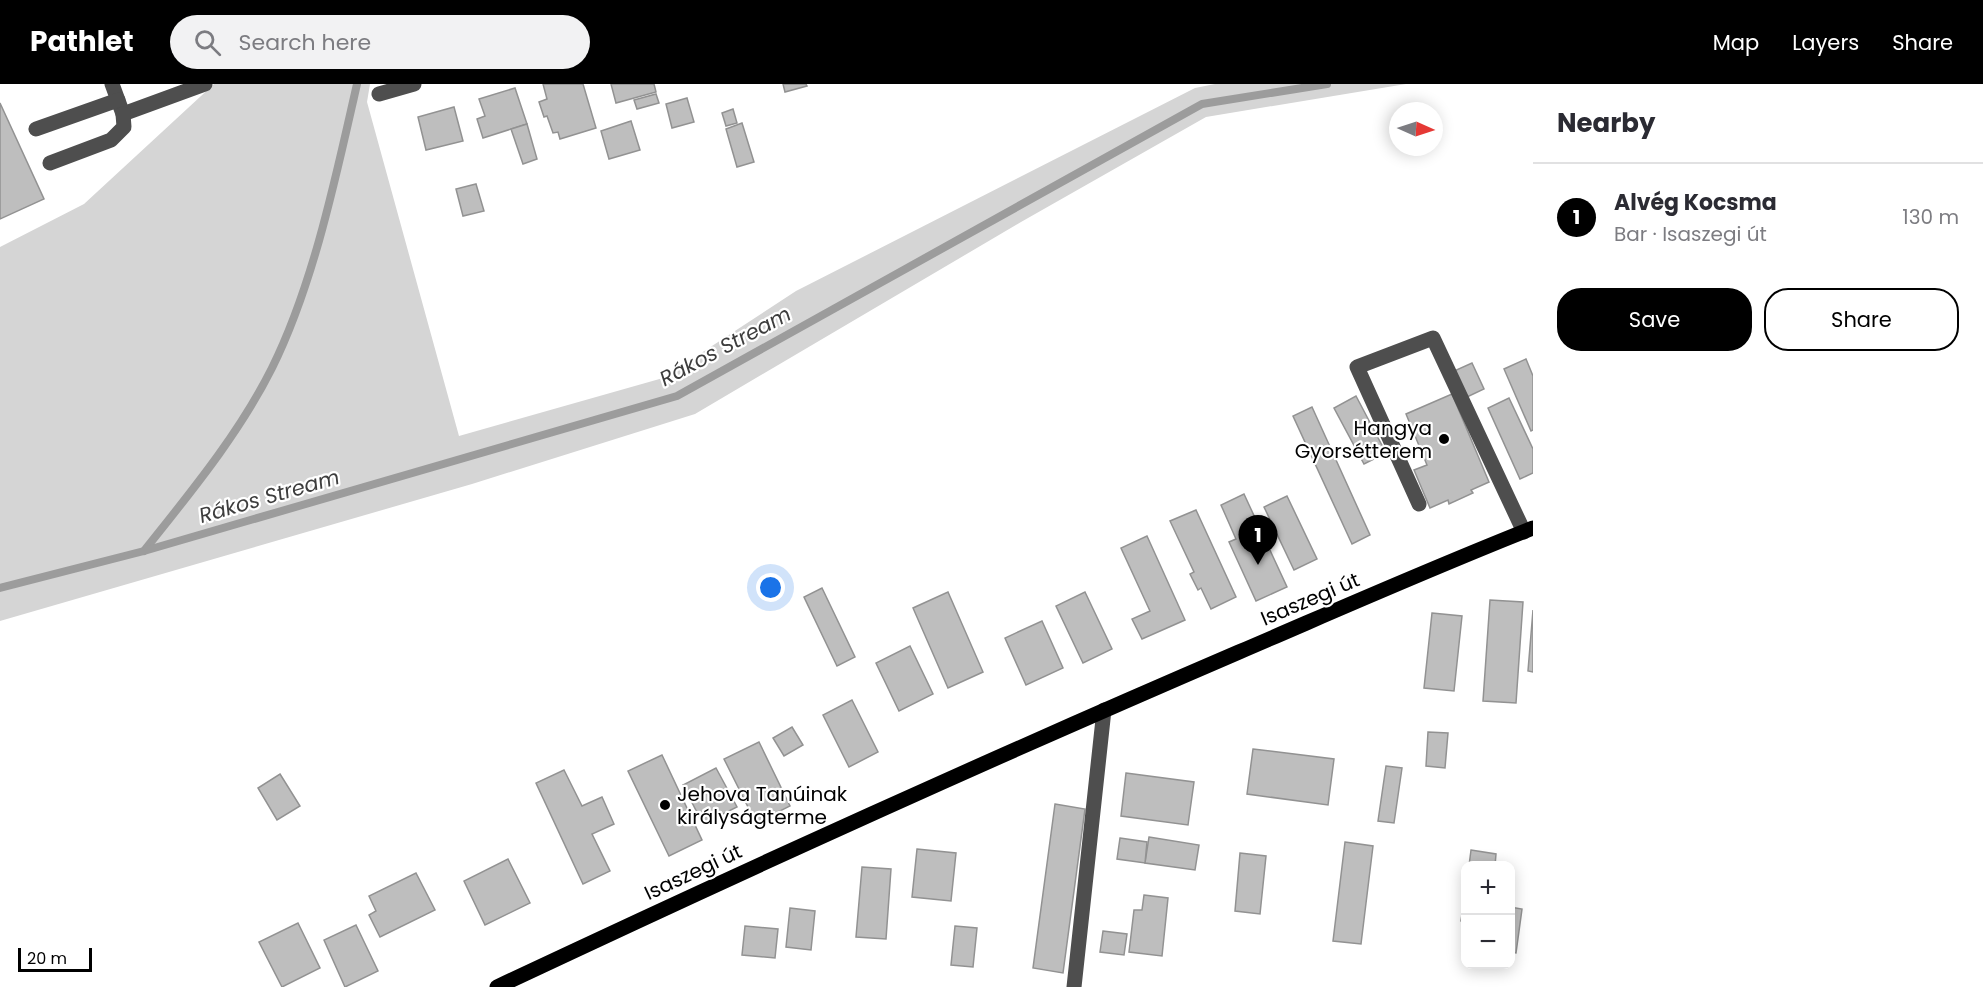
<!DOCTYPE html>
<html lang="en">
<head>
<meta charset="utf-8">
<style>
  body { margin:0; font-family:Poppins,sans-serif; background:#f2f2f3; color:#2b2b33 }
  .controls { position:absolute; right:18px; bottom:18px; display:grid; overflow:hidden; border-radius:12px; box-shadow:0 3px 15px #0003 }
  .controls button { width:54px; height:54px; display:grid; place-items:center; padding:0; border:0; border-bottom:2px solid #e1e1e2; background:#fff; color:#2b2b33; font:30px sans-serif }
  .compass { position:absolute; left:1389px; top:18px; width:54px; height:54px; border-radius:50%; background:#fff; box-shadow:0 3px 15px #0003; rotate:93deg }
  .scale { position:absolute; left:18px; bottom:15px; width:74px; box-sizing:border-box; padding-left:6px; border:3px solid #000; border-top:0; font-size:16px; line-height:21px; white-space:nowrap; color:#000; -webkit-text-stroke:4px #fff; paint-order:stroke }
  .you { position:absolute; left:771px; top:504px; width:21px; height:21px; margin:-15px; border:4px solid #fff; border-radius:50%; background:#1a73e8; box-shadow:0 0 0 9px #1a73e833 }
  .badge { display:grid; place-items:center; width:39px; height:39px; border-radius:50%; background:#000; color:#fff; font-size:20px; font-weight:700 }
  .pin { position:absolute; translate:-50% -50px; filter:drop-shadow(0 2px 3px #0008) }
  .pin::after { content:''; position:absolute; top:32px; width:21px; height:18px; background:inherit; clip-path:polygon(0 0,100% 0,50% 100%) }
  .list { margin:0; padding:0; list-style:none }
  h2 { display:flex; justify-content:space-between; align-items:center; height:78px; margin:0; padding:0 24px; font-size:26px }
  h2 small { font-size:20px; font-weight:400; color:#7c7c81 }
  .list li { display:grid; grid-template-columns:39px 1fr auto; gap:18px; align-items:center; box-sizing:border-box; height:108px; padding:0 24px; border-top:2px solid #e1e1e2 }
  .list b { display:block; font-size:22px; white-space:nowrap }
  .list p { margin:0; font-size:20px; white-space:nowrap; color:#7c7c81 }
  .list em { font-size:20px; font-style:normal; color:#7c7c81 }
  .actions { display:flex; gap:12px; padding:18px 24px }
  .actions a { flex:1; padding:14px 0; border:2px solid #000; border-radius:24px; text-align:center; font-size:21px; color:#000 }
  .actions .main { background:#000; color:#fff }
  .icon { flex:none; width:33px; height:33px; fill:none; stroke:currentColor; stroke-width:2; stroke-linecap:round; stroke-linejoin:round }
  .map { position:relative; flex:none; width:1533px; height:903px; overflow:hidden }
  header { display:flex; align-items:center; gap:36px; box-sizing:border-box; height:84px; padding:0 30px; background:#000; color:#fff }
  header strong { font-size:28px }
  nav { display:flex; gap:33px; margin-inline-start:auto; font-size:21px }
  .search { width:420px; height:54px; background:#f2f2f3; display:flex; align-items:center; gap:15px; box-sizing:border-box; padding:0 21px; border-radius:33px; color:#7c7c81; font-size:22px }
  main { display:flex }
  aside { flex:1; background:#fff }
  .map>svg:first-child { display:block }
  .green { fill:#d5d5d5 }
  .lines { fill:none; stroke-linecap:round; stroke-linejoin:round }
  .stream { stroke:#9c9c9c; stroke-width:8 }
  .building { fill:#bebebe; stroke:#929292; stroke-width:1.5 }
  .minor { stroke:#4e4e4e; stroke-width:15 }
  .major { stroke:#000; stroke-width:15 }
  .poi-dot { fill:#000; stroke:#fff; stroke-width:2 }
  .labels { text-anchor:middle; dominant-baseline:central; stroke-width:4.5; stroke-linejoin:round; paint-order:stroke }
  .poi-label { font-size:20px; fill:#000; stroke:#fff; text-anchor:end }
  .street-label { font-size:20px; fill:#000; stroke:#fff }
  .water-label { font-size:21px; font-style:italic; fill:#3d3d3d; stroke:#fff }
</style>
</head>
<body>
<header>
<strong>Pathlet</strong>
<div class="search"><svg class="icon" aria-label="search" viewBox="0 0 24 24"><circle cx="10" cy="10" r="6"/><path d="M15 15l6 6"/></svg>Search here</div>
<nav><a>Map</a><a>Layers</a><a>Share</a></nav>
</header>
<main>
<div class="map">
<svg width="1533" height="903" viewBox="0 0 1533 903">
  <rect width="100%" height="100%" fill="#fff"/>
  <polygon class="green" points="214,0 370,0 367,18 459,352 663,294 796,207 1195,4 1215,0 1406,0 1206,33 1021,138 695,330 472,400 0,537 0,163 84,120"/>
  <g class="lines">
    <g class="stream">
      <path d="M144 467C190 409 239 350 272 284 314 199 336 92 357 0"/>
      <polyline points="0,504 144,467 677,312 1202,20 1327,0"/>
    </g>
  </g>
  <g class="building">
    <polygon points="543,0 583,0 596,44 560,55 558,48 553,49 547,32 544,33 539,18 547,15"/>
    <polygon points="611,0 654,0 656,8 616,19"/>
    <polygon points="783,0 806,0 807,2 785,8"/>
    <polygon points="515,4 527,40 483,54 477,35 485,32 479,15"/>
    <polygon points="656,10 659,19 637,25 634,16"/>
    <polygon points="687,14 694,38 672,44 666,20"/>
    <polygon points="0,19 44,115 0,135"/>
    <polygon points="454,23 463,57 426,66 418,33"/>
    <polygon points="733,25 737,39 726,42 722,29"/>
    <polygon points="631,37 640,66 609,75 601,47"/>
    <polygon points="742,39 754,78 737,83 726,45"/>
    <polygon points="527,40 537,75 523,80 511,45"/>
    <polygon points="476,100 484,127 463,132 456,105"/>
    <polygon points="1526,275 1533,292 1533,346 1531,347 1504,285"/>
    <polygon points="1472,279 1484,305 1467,313 1454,287"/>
    <polygon points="1452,310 1489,398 1471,406 1473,409 1449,420 1448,416 1430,424 1414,386 1427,381 1406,330"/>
    <polygon points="1356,312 1386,369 1364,380 1334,324"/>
    <polygon points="1509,314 1533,365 1533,389 1520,395 1488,324"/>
    <polygon points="1312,323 1370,451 1352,460 1293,332"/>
    <polygon points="1244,410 1287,503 1256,517 1229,458 1236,455 1221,421"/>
    <polygon points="1287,412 1317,475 1294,486 1264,423"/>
    <polygon points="1196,426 1236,513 1211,525 1201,504 1198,506 1190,490 1194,488 1170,437"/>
    <polygon points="1147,452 1185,536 1142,555 1132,535 1150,527 1121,464"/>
    <polygon points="822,504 855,573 837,582 804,513"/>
    <polygon points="948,508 983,588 948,604 913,524"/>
    <polygon points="1085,508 1112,565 1083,579 1056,522"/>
    <polygon points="1490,516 1523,518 1516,619 1483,617"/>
    <polygon points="1533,526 1533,588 1528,587"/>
    <polygon points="1432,529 1462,532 1454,607 1424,604"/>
    <polygon points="1042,537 1063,584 1026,601 1005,554"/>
    <polygon points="910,562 933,610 899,627 876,579"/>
    <polygon points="852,616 878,668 849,683 823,631"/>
    <polygon points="792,643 803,661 784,672 773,654"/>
    <polygon points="1428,648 1448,649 1445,684 1426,682"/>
    <polygon points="759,658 790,722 756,739 724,675"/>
    <polygon points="1253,665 1334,675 1328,721 1247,710"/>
    <polygon points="662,671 702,756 669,772 628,687"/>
    <polygon points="1386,682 1402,684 1394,739 1378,737"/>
    <polygon points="716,684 737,723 703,740 683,701"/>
    <polygon points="564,686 582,722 602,713 614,740 592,750 610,787 583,800 536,699"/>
    <polygon points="1126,689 1194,698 1188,741 1121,732"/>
    <polygon points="280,690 300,722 277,736 258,704"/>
    <polygon points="1055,720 1085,725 1063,889 1033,884"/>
    <polygon points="1149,753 1199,761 1195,786 1145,779"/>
    <polygon points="1120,754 1147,758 1145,779 1117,775"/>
    <polygon points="1345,758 1373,762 1361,860 1333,857"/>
    <polygon points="917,765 956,769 951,817 912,813"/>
    <polygon points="1471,766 1496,770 1495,782 1469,782"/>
    <polygon points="1240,769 1266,772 1260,830 1235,827"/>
    <polygon points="508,775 530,819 485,841 464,797"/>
    <polygon points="862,783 891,785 886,855 856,853"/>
    <polygon points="416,789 435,826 380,853 369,831 376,827 369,812"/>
    <polygon points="1466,805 1466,838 1461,837"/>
    <polygon points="1144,811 1168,814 1162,872 1129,868 1134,826 1142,826"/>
    <polygon points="1510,823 1522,825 1516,869 1510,868"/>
    <polygon points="790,824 815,827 811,866 786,863"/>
    <polygon points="298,839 320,884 282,903 259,858"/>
    <polygon points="356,841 378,887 345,903 324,856"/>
    <polygon points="745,842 778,845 775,874 742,871"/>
    <polygon points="955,842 977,844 973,883 951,881"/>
    <polygon points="1103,847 1127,850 1124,871 1100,868"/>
  </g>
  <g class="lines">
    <g class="minor">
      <polyline points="112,0 123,30 205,0"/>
      <polyline points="379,10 414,0"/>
      <polyline points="36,45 118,16"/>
      <polyline points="50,79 111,56 124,43 123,30"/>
      <polyline points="1419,420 1357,283 1433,254 1524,448"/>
      <polyline points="1074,903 1104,626"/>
    </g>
    <path class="major" d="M497 903C743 787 990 675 1239 568 1337 526 1434 483 1533 444"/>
  </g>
  <g class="poi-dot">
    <circle cx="1444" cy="355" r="6"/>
    <circle cx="665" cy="721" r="6"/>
  </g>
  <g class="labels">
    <g class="poi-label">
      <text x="1432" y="344">Hangya<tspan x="1432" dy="23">Gyorsétterem</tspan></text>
      <text x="677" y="710" text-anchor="start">Jehova Tanúinak<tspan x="677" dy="23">királyságterme</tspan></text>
    </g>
    <g class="street-label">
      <text transform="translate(1310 515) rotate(-23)">Isaszegi út</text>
      <text transform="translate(693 788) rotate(-25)">Isaszegi út</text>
    </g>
    <g class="water-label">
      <text transform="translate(725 262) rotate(-28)">Rákos Stream</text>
      <text transform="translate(269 412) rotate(-16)">Rákos Stream</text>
    </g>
  </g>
</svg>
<div class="controls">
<button>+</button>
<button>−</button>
</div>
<svg class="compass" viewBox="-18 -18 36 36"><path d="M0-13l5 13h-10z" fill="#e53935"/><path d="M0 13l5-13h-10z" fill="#7c7c81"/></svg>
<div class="scale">20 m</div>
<div class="you"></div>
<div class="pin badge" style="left:1258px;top:481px">1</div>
</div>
<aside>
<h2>Nearby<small></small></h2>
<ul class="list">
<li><span class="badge">1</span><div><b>Alvég Kocsma</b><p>Bar · Isaszegi út</p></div><em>130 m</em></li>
</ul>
<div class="actions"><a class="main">Save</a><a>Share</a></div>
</aside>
</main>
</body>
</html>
